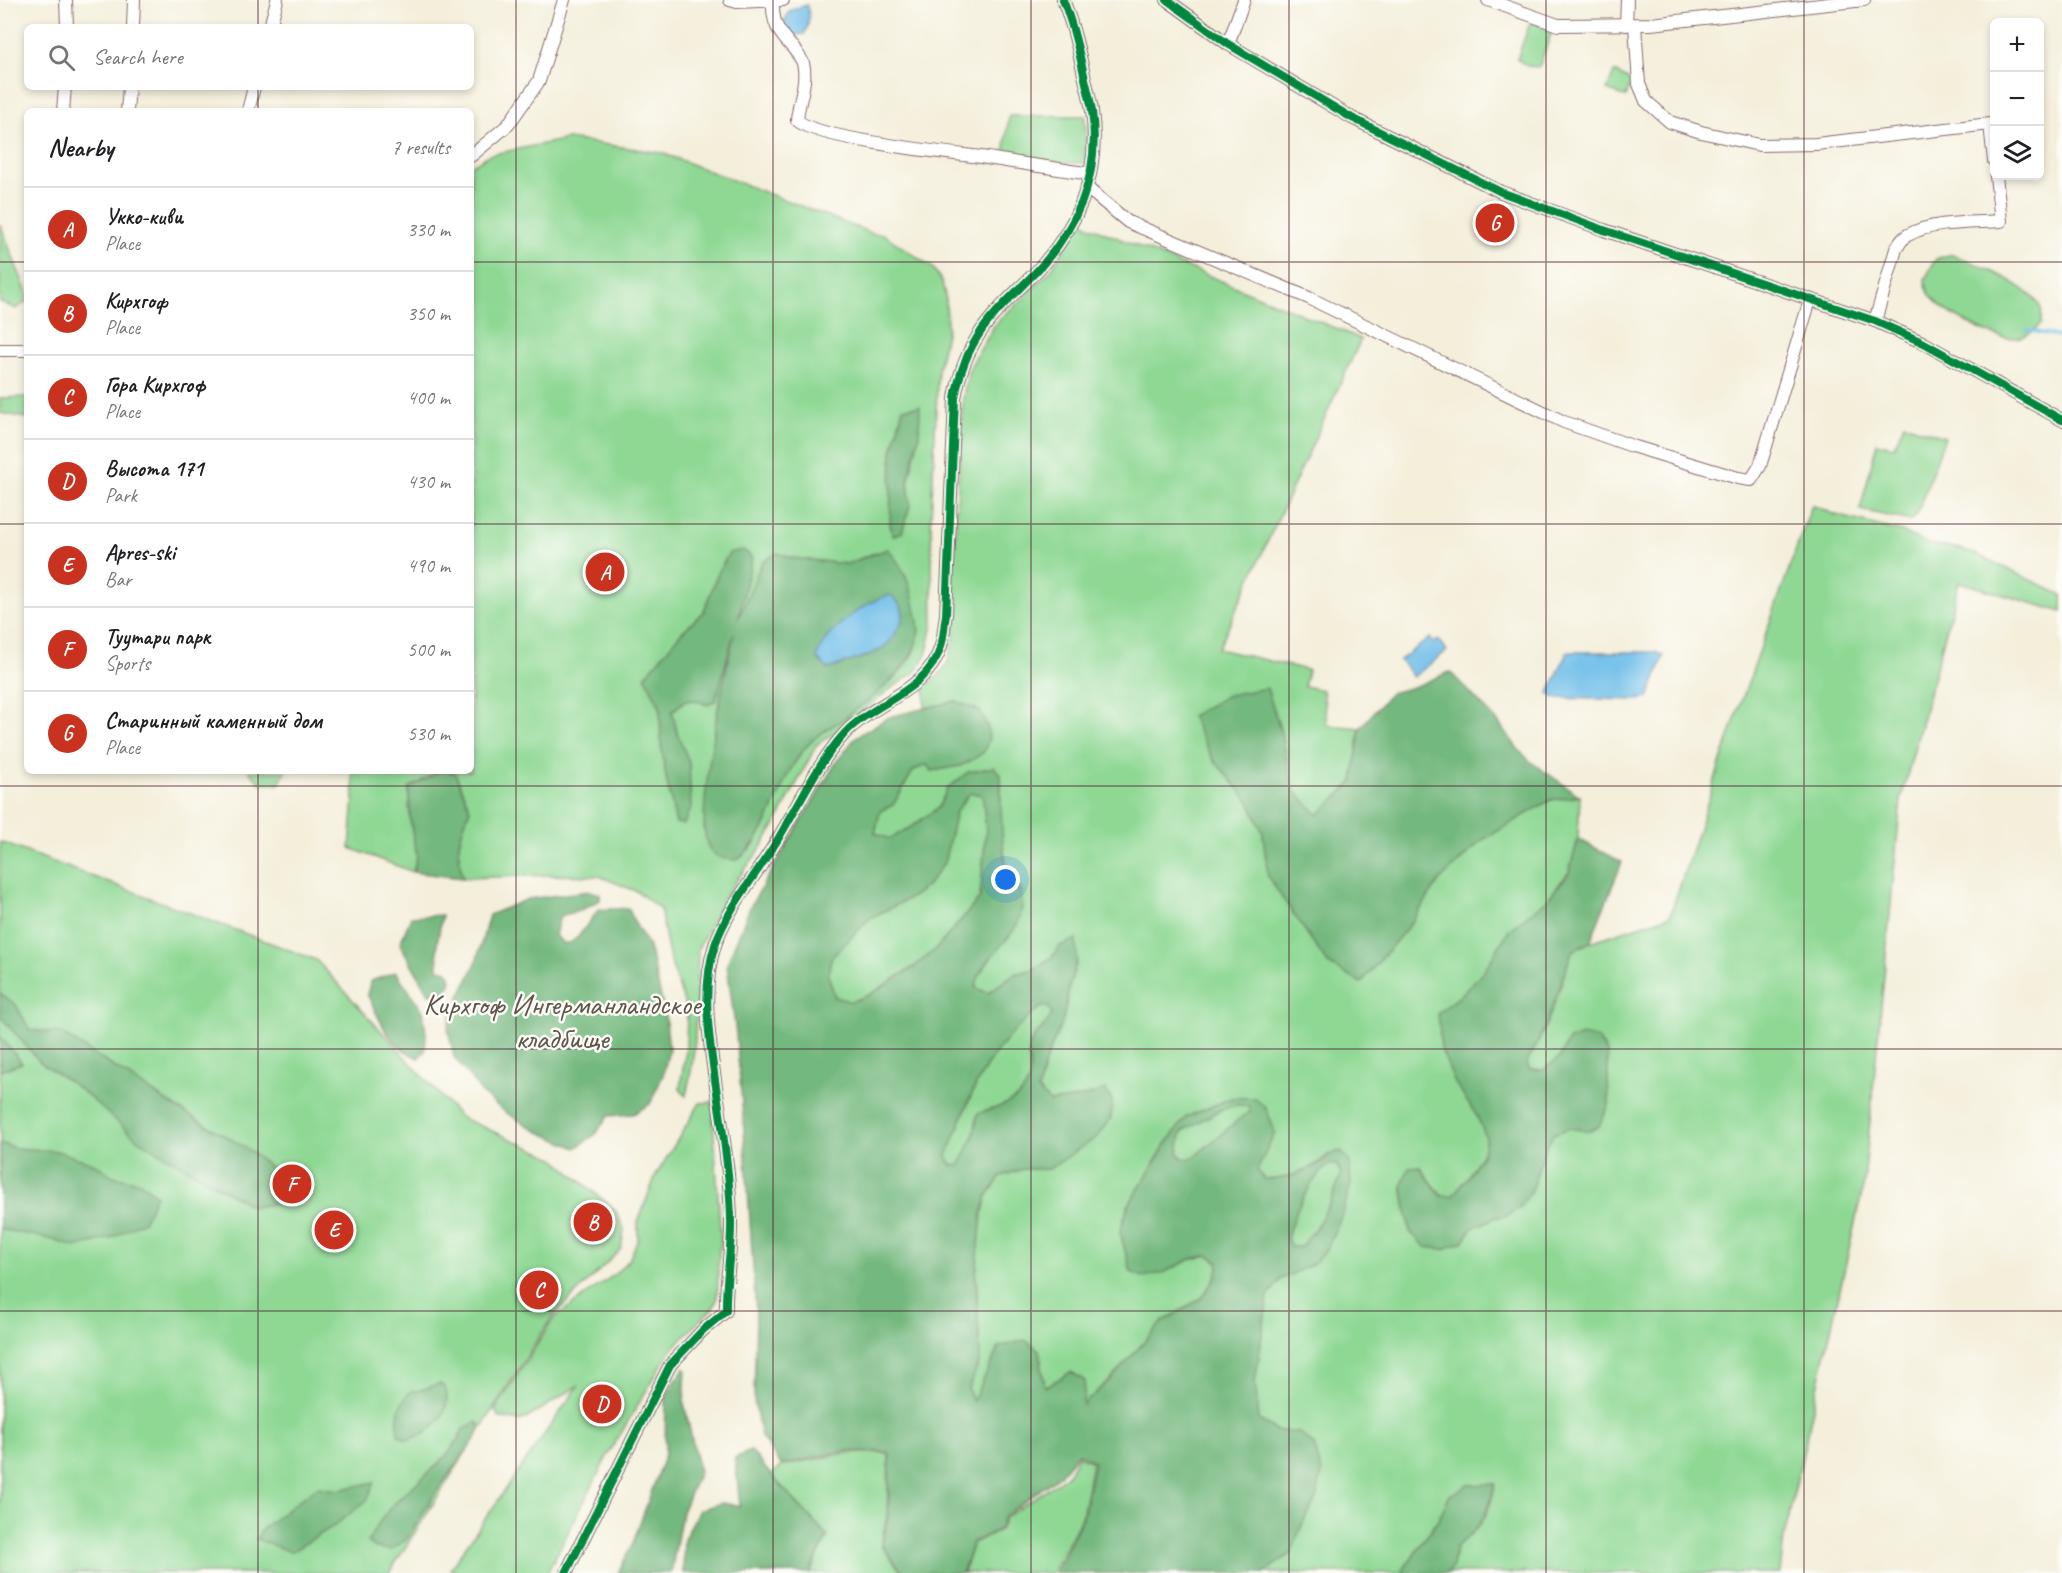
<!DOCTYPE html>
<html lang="en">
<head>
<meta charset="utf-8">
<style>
  body { margin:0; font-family:Caveat,sans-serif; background:#f6f6f6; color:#202124 }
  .controls { position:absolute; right:18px; top:18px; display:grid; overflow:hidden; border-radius:9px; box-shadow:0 3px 9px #0003 }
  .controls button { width:54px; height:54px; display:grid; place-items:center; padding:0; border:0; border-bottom:2px solid #e0e0e0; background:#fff; color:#202124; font:30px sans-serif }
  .you { position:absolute; left:1006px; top:880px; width:21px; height:21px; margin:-15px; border:4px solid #fff; border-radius:50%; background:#1a73e8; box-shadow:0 0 0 9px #1a73e833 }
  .badge { display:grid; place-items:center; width:39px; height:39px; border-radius:50%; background:#c8321e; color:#fff; font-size:20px; font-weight:700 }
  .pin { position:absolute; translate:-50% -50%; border:3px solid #fff; box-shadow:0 2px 6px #0006 }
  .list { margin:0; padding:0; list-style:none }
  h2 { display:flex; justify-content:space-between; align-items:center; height:78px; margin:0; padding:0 24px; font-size:26px }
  h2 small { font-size:20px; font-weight:400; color:#757577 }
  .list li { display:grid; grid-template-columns:39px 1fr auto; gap:18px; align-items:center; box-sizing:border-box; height:84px; padding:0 24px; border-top:2px solid #e0e0e0 }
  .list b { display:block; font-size:22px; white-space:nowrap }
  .list p { margin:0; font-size:20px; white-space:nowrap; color:#757577 }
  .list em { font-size:20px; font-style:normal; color:#757577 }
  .icon { flex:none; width:33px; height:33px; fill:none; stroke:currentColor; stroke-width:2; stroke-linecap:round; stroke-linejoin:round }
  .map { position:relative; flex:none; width:2062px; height:1573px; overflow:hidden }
  .search { position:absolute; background:#fff; box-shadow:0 3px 9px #0003; left:24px; top:24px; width:450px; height:66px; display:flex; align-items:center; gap:15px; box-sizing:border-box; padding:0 21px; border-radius:9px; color:#757577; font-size:22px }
  .panel { position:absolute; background:#fff; box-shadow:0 3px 9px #0003; left:24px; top:108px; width:450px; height:666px; border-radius:9px }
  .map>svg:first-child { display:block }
  .green { fill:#8fd894; stroke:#6c7c60; stroke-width:1.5; fill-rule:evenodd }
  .forest { fill:#73b87e; stroke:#5e6c54; stroke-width:1.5; fill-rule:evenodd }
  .water { fill:#6ebee9; stroke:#5c6e8a; stroke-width:1.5 }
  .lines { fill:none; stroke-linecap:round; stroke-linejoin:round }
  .stream { stroke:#6ebee9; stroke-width:3 }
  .street-casing { stroke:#866869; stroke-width:14 }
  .street { stroke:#fff; stroke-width:12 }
  .cycleway-casing { stroke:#fdfcf7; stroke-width:11 }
  .cycleway { stroke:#00873e; stroke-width:8 }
  .grid { fill:none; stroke:#4a1f2b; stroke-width:1.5; stroke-opacity:0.55 }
  .labels { text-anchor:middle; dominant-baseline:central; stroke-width:5; stroke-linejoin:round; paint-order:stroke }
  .park-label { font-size:30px; fill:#5f564a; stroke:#fdfcf7 }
</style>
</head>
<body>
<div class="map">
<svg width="2062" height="1573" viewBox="0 0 2062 1573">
  <rect width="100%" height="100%" fill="#fdfcf7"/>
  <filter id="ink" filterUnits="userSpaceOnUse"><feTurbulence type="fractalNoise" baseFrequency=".0167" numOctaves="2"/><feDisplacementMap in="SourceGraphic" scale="12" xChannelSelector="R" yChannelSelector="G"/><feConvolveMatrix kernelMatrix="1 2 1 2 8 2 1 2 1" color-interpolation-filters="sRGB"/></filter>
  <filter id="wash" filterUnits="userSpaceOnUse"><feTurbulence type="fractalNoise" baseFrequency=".008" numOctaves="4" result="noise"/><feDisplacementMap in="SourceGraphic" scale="24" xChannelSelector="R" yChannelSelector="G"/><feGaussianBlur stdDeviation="1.35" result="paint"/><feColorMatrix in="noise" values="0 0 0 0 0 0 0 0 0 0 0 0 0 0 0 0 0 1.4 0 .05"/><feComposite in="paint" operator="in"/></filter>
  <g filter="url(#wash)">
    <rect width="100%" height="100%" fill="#f4efdb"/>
    <g class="green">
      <polygon points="1530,23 1536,23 1552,31 1539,67 1527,66 1517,59"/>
      <polygon points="1614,72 1632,81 1626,97 1607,90"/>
      <polygon points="1009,116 1085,116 1086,140 1084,163 1065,163 1004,155"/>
      <path d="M568 139 662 153 874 234H883L933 268 942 282 946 300 947 329 938 370 931 519 933 624 928 648 923 662 914 673 889 690 836 732 817 744 774 827 758 852 724 897 698 949 695 1040 692 1066 686 1096 680 1088 686 1049 687 1011 670 960 660 909 638 892 599 876 555 875 463 878C455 848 459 837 470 809L455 773 448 771H471V166L489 155ZM903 409 919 436 908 482 910 505 902 532 892 488V452ZM744 551 752 558 743 596 708 705 695 700 684 701 672 712 677 732 684 824 676 823 666 777 661 743 660 707 646 676 681 633 704 611 718 573ZM877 552 912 596 919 631 913 654 897 676 847 717 817 736 805 748 785 777 765 826 750 850 704 830 708 777 719 702 777 553 792 558 847 564Z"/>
      <path d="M1081 221 1089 226 1361 339 1218 649 1308 670 1304 686 1323 690 1327 725 1360 728 1353 782 1318 815 1293 789 1283 739 1213 759 1248 799 1263 833 1268 877 1411 923 1439 881 1481 841 1550 800 1580 796 1578 839 1569 872 1546 901 1510 929 1484 971 1460 996 1438 1013 1455 1083 1477 1116 1486 1137 1483 1153 1467 1178 1452 1196H1442L1420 1167 1402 1185 1410 1232 1426 1247 1444 1249 1463 1242 1472 1228 1497 1217 1506 1216 1531 1192 1543 1154 1553 1134 1569 1128 1590 1131 1599 1126 1609 1105 1607 1052 1569 1040 1559 1058 1543 1070 1529 1069 1527 1062C1549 1027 1559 989 1572 951L1590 942 1670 916 1734 722 1812 505 1836 515 1902 532 1928 544 1957 548 1978 555 2062 595V612L1959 582 1901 799 1864 1183 1784 1537 1780 1573H1447L1453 1566 1456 1547C1480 1528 1491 1515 1495 1484L1450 1495 1438 1520 1401 1573H1263L1290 1554 1305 1518 1316 1499 1298 1432 1277 1431 1259 1420 1255 1382 1268 1296 1281 1279 1313 1264 1351 1184 1329 1154C1314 1168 1286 1182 1264 1179L1257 1171 1255 1098 1186 1117 1128 1206 1120 1232 1131 1272 1163 1273 1191 1259 1209 1255 1219 1263 1216 1276 1202 1298 1162 1322 1111 1379 1082 1406 1045 1388 1039 1350 999 1347 974 1402 968 1389 980 1361 976 1275 982 1214 987 1196 1001 1176 1024 1169H1049L1105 1090 1079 1098 1049 1102 1038 1090 1045 1062 1063 1020 1069 987 1077 961 1060 946 1051 958 1032 970 1014 974 988 993 976 988 977 977 990 960 1022 892 1007 870 1000 822 1001 775 993 767 947 789 939 807 911 827 890 839 875 833 880 811 893 805 913 771 926 764 932 771 960 766 956 701 925 708V686L939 675 948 662 954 638 953 573 963 398 969 369 994 326 1006 313 1022 300 1051 270Z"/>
      <polygon points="0,224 27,293 27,301 16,309 0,302"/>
      <path d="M1952 254C1974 263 2033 286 2041 309 2042 313 2041 320 2041 324 2033 332 2025 338 2013 338 1992 339 1944 313 1931 296 1927 292 1926 284 1925 279L1936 259Z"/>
      <polygon points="27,397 27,418 0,413 0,398"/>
      <polygon points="1904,424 1945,437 1917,514 1911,521 1860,510 1877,443 1894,447"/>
      <polygon points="249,771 286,771 279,784 260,783"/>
      <polygon points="352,771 440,771 409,789 410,820 417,856 413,872 350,848 354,796"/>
      <polygon points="970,793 980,794 983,798 986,831 980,898 936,949 914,967 869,995 851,1002 835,997 828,975 831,958 870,918 912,897 944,863 956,811"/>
      <polygon points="0,842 316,960 460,1117 552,1157 616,1211 624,1229 621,1249 552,1317 389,1573 0,1573"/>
      <path d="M1041 1007H1049L1052 1014C1047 1027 1031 1035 1029 1049 1028 1057 1031 1065 1030 1073 1029 1099 999 1108 978 1113L974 1138 959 1166 952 1165 946 1156C949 1148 953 1142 955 1135 977 1077 992 1046 1041 1007Z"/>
      <polygon points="712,1102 721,1243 719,1251 717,1299 714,1307 683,1337 667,1356 609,1453 547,1573 457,1573 450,1569 579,1385 529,1417 519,1421 499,1417 495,1410 554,1318 615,1274 629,1260 638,1239 638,1222 655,1177 700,1103"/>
      <path d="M1236 1105 1249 1106 1250 1112 1243 1116 1194 1157C1186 1160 1183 1160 1178 1153L1181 1134 1184 1130 1220 1110Z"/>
      <path d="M1329 1164 1337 1165 1341 1174C1333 1200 1319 1226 1301 1247H1291L1287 1239C1292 1214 1310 1180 1329 1164Z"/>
      <polygon points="846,1453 888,1453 889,1455 887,1515 881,1545 902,1573 810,1573 828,1536 771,1475 782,1466"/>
      <polygon points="1078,1456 1090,1461 1092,1463 1082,1517 1052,1573 963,1573 973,1543 1000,1530 1005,1518 1067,1476"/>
    </g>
    <g class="forest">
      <polygon points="920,406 919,436 908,481 910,505 902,532 893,536 890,525 892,452 903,408"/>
      <path d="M888 549C902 565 911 586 915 607 916 615 920 626 918 634 913 669 873 698 845 718 832 727 815 735 805 748 776 782 774 832 737 860 726 859 715 859 709 848 692 822 726 668 734 633L716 700 708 705 695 700 684 701 672 712 677 732 689 763 691 808 684 824 676 823 666 777 661 743 660 707 645 676 681 633 704 611 718 573 729 553 744 550 752 558 738 619 762 562 777 553 792 558 847 564ZM890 596C899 601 901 608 903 619L900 625 869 656 849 661 836 667 848 620 859 611Z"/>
      <polygon points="1450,672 1498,722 1518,749 1531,762 1580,796 1550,800 1481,841 1439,881 1411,923 1361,983 1328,964 1268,877 1263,833 1248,800 1213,759 1191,716 1228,695 1267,688 1283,739 1293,789 1318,815 1353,782 1360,728 1391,693 1414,687"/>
      <path d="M956 701 980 711 987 725 989 738 984 752 972 760 960 766 932 771 926 764 913 771 893 805 880 811 875 833 890 839 911 827 939 807 947 789 968 772 994 767 1001 775C1001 806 1001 837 1006 868 1009 885 1025 885 1022 909 1018 941 979 956 976 988L988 993 1014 974 1032 970 1051 958 1060 946 1076 939 1077 961 1069 987 1063 1020 1045 1062 1038 1090 1050 1102 1079 1098 1105 1090 1112 1100 1111 1118 1096 1138 1049 1169H1024L1001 1176 987 1196 982 1214 976 1275 980 1361 968 1389 973 1401 999 1347 1025 1340 1039 1350 1045 1387 1071 1372 1085 1381 1083 1405 1111 1379 1162 1322 1202 1298 1216 1276 1219 1262 1208 1255 1191 1259 1163 1273 1143 1277 1131 1272 1120 1232 1128 1206 1164 1147 1186 1117 1231 1098H1255L1266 1109 1275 1132 1257 1171 1264 1179C1280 1181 1301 1173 1316 1165 1328 1159 1326 1154 1341 1151L1349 1161 1351 1184 1342 1215 1327 1249 1313 1264 1281 1279 1268 1296 1255 1382 1259 1420 1277 1431 1298 1432 1314 1445 1322 1473 1316 1499 1305 1518 1290 1554 1263 1573H1055L1083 1517 1094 1462 1078 1453 1060 1475 1004 1517 999 1529 973 1542 962 1573H903L882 1545 888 1516 890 1455 888 1452 846 1451 781 1465 761 1437 754 1400 756 1312 743 1115 736 1034 727 964 750 907 837 761 856 737 889 717ZM970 793 980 794 983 798 986 831 980 898 936 949 914 967 869 995 851 1002 835 997 828 975 831 958 870 918 912 897 928 885 944 863 956 811ZM1041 1007H1048L1052 1014C1047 1027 1031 1035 1029 1049 1028 1057 1031 1066 1030 1073 1029 1099 999 1108 978 1113L973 1138 959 1166 952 1165 947 1156C949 1148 953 1142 956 1134 976 1077 993 1046 1041 1007ZM1236 1105 1249 1106 1250 1112 1243 1116 1194 1157C1186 1160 1183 1160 1178 1153L1181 1134 1184 1130 1220 1110ZM1329 1164 1337 1165 1341 1174C1333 1200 1319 1226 1301 1247H1291L1287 1239C1292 1215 1310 1180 1329 1164Z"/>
      <path d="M440 771 455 773 470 809C459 837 455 848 463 878L413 872 417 856 410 820 409 788Z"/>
      <path d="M1578 839 1622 862 1590 942 1572 951C1559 989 1548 1027 1527 1062L1529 1069 1543 1070 1559 1058 1569 1040 1582 1035 1598 1039 1607 1052 1609 1105 1599 1126 1590 1131 1569 1128 1553 1134 1543 1154 1531 1192 1518 1209 1506 1216 1497 1217 1472 1228 1463 1242 1444 1249 1426 1247 1410 1232 1402 1185 1409 1168 1420 1167 1441 1196H1452L1467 1178 1483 1153 1486 1137 1477 1116 1455 1083 1441 1049 1438 1013 1460 996 1484 971 1510 929 1546 901 1569 873Z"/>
      <path d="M590 891 600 894V900L581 910 560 916 555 935 563 943H570L578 937 599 909C610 911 618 907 629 909L633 920 649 947 665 1014 669 1049 663 1075 650 1104 633 1114 608 1116 595 1135 576 1148 537 1131 505 1112 483 1094 454 1057 448 1029 452 1013 476 963 489 915 528 899Z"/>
      <polygon points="442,915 437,944 438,969 448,971 451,980 446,993 429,994 400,944 411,917"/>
      <path d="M396 972 423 1011 426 1034 425 1051 419 1058C387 1046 382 1022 367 994L371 981Z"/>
      <polygon points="0,993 16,1005 30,1030 61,1033 179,1109 245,1147 289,1182 288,1202 253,1207 138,1140 81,1090 40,1062 0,1016"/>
      <polygon points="0,1036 22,1063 0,1071"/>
      <polygon points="0,1143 15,1148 57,1151 95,1164 113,1176 140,1182 156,1195 144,1221 111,1238 75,1247 50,1239 0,1229"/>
      <polygon points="684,1368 686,1370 684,1403 699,1472 682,1512 671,1573 618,1573 633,1543 665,1454 666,1396"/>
      <path d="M440 1384 445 1387C452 1405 441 1423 425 1433 420 1436 412 1438 407 1440L398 1435C396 1418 398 1403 411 1391 420 1392 430 1386 440 1384Z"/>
      <path d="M477 1422 480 1425 478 1435 433 1496 407 1539 391 1550 376 1548 368 1542C375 1527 385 1513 397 1501 421 1476 450 1461 463 1429Z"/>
      <polygon points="751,1451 771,1475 827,1536 809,1573 683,1573 684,1539 699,1510 721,1503 740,1506 735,1458"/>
      <polygon points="375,1482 367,1500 334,1526 291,1552 256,1539 264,1527 317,1487 338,1490"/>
      <path d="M1495 1484C1487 1517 1483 1525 1456 1547L1453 1566 1447 1573H1401L1438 1520 1450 1495 1468 1485Z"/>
    </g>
    <g class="water">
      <path d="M807 5C810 13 809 27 804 34 793 36 789 36 783 26L789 11Z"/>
      <path d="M890 595C899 601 907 612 901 623 887 651 880 652 851 661 843 663 836 667 828 669L817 658C821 633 866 601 890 595Z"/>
      <polygon points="1430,638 1434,643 1438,640 1447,651 1413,677 1400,660"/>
      <polygon points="1567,652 1655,652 1664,656 1648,698 1637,700 1555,698 1549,693"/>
    </g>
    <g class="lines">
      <polyline class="stream" points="2027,330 2062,337"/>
    </g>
  </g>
  <g filter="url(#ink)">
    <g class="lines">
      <g class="street-casing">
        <g id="street">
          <polyline points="66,0 67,27"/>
          <polyline points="730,0 737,2 783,0"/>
          <polyline points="1167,0 1228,44 1352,118 1501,192 1604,230 1875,321 1924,343 2062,420"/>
          <polyline points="1488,0 1558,25 1651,24 1864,0"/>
          <path d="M773 1C772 23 778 32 793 48 796 52 801 58 803 63 808 82 798 102 797 120 815 139 948 153 981 157 1017 163 1054 168 1090 174"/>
          <polyline points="1626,25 1627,0"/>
          <polyline points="1635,25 1639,84 1646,101 1670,122 1701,132 1759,145 1816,144 1990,124 1994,161"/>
          <polyline points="133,27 134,0"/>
          <polyline points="270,27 277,0"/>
          <polyline points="1228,44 1244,0"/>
          <polyline points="63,111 65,87"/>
          <polyline points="127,111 129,87"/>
          <polyline points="248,111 254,87"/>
          <polyline points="471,156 508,125 539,81 564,0"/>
          <polyline points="1087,188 1128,222 1309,298 1564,422 1632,446 1738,478 1751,480 1760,466 1810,300"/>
          <path d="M1875 321 1896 249C1900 243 1902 238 1908 235 1932 221 1973 223 2001 221L1996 176"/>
          <polyline points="0,350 27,350"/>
          <path d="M566 1573 670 1365 703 1330 726 1311C725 1281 732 1250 731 1220 730 1174 722 1126 715 1080 709 1037 701 988 715 945 726 911 756 875 775 844 798 807 816 765 845 733 874 702 928 691 941 646 944 636 944 625 946 615L955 398C959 374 968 350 982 330 999 305 1024 286 1044 263 1082 219 1100 169 1092 111 1090 97 1086 84 1083 70 1078 47 1072 22 1063 0"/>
        </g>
      </g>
      <use href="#street" class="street"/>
      <g class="cycleway-casing">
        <g id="cycleway">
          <polyline points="1167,0 1228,44 1352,118 1501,192 1604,230 1875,321 1924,343 2062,420"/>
          <path d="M566 1573 670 1365 703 1330 726 1311C725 1281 732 1250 731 1220 730 1174 722 1126 715 1080 709 1037 701 988 715 945 726 911 756 875 775 844 798 807 816 765 845 733 874 702 928 691 941 646 944 636 944 625 946 615L955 398C959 374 968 350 982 330 999 305 1024 286 1044 263 1082 219 1100 169 1092 111 1090 97 1086 84 1083 70 1078 47 1072 22 1063 0"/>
        </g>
      </g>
      <use href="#cycleway" class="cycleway"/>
    </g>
  </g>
  <path class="grid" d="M258 0V27M516 0V1573M773 0V1573M1031 0V1573M1289 0V1573M1546 0V1573M1804 0V1573M258 87V111M0 262H27M471 262H2062M0 524H27M471 524H2062M258 771V1573M0 786H2062M0 1049H2062M0 1311H2062"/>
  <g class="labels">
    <g class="park-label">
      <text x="562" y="1004">Кирхгоф Ингерманландское<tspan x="562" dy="34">кладбище</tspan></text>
    </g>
  </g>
</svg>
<div class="controls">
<button>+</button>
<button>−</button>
<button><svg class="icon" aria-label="layers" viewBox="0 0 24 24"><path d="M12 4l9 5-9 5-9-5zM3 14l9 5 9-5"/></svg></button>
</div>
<div class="you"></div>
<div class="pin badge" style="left:605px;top:572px">A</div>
<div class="pin badge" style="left:593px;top:1222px">B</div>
<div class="pin badge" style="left:539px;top:1290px">C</div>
<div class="pin badge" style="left:602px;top:1404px">D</div>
<div class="pin badge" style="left:334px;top:1230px">E</div>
<div class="pin badge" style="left:292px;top:1184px">F</div>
<div class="pin badge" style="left:1495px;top:223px">G</div>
<div class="search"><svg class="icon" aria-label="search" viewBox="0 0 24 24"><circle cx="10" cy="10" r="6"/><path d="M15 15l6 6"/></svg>Search here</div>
<section class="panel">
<h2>Nearby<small>7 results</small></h2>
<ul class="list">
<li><span class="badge">A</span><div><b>Укко-киви</b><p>Place</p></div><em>330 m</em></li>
<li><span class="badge">B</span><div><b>Кирхгоф</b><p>Place</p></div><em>350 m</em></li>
<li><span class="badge">C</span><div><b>Гора Кирхгоф</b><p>Place</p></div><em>400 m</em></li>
<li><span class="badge">D</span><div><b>Высота 171</b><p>Park</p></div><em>430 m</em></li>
<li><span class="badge">E</span><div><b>Apres-ski</b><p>Bar</p></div><em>490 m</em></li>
<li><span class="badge">F</span><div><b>Туутари парк</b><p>Sports</p></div><em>500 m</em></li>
<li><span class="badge">G</span><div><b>Старинный каменный дом</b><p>Place</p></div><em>530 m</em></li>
</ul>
</section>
</div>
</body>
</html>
